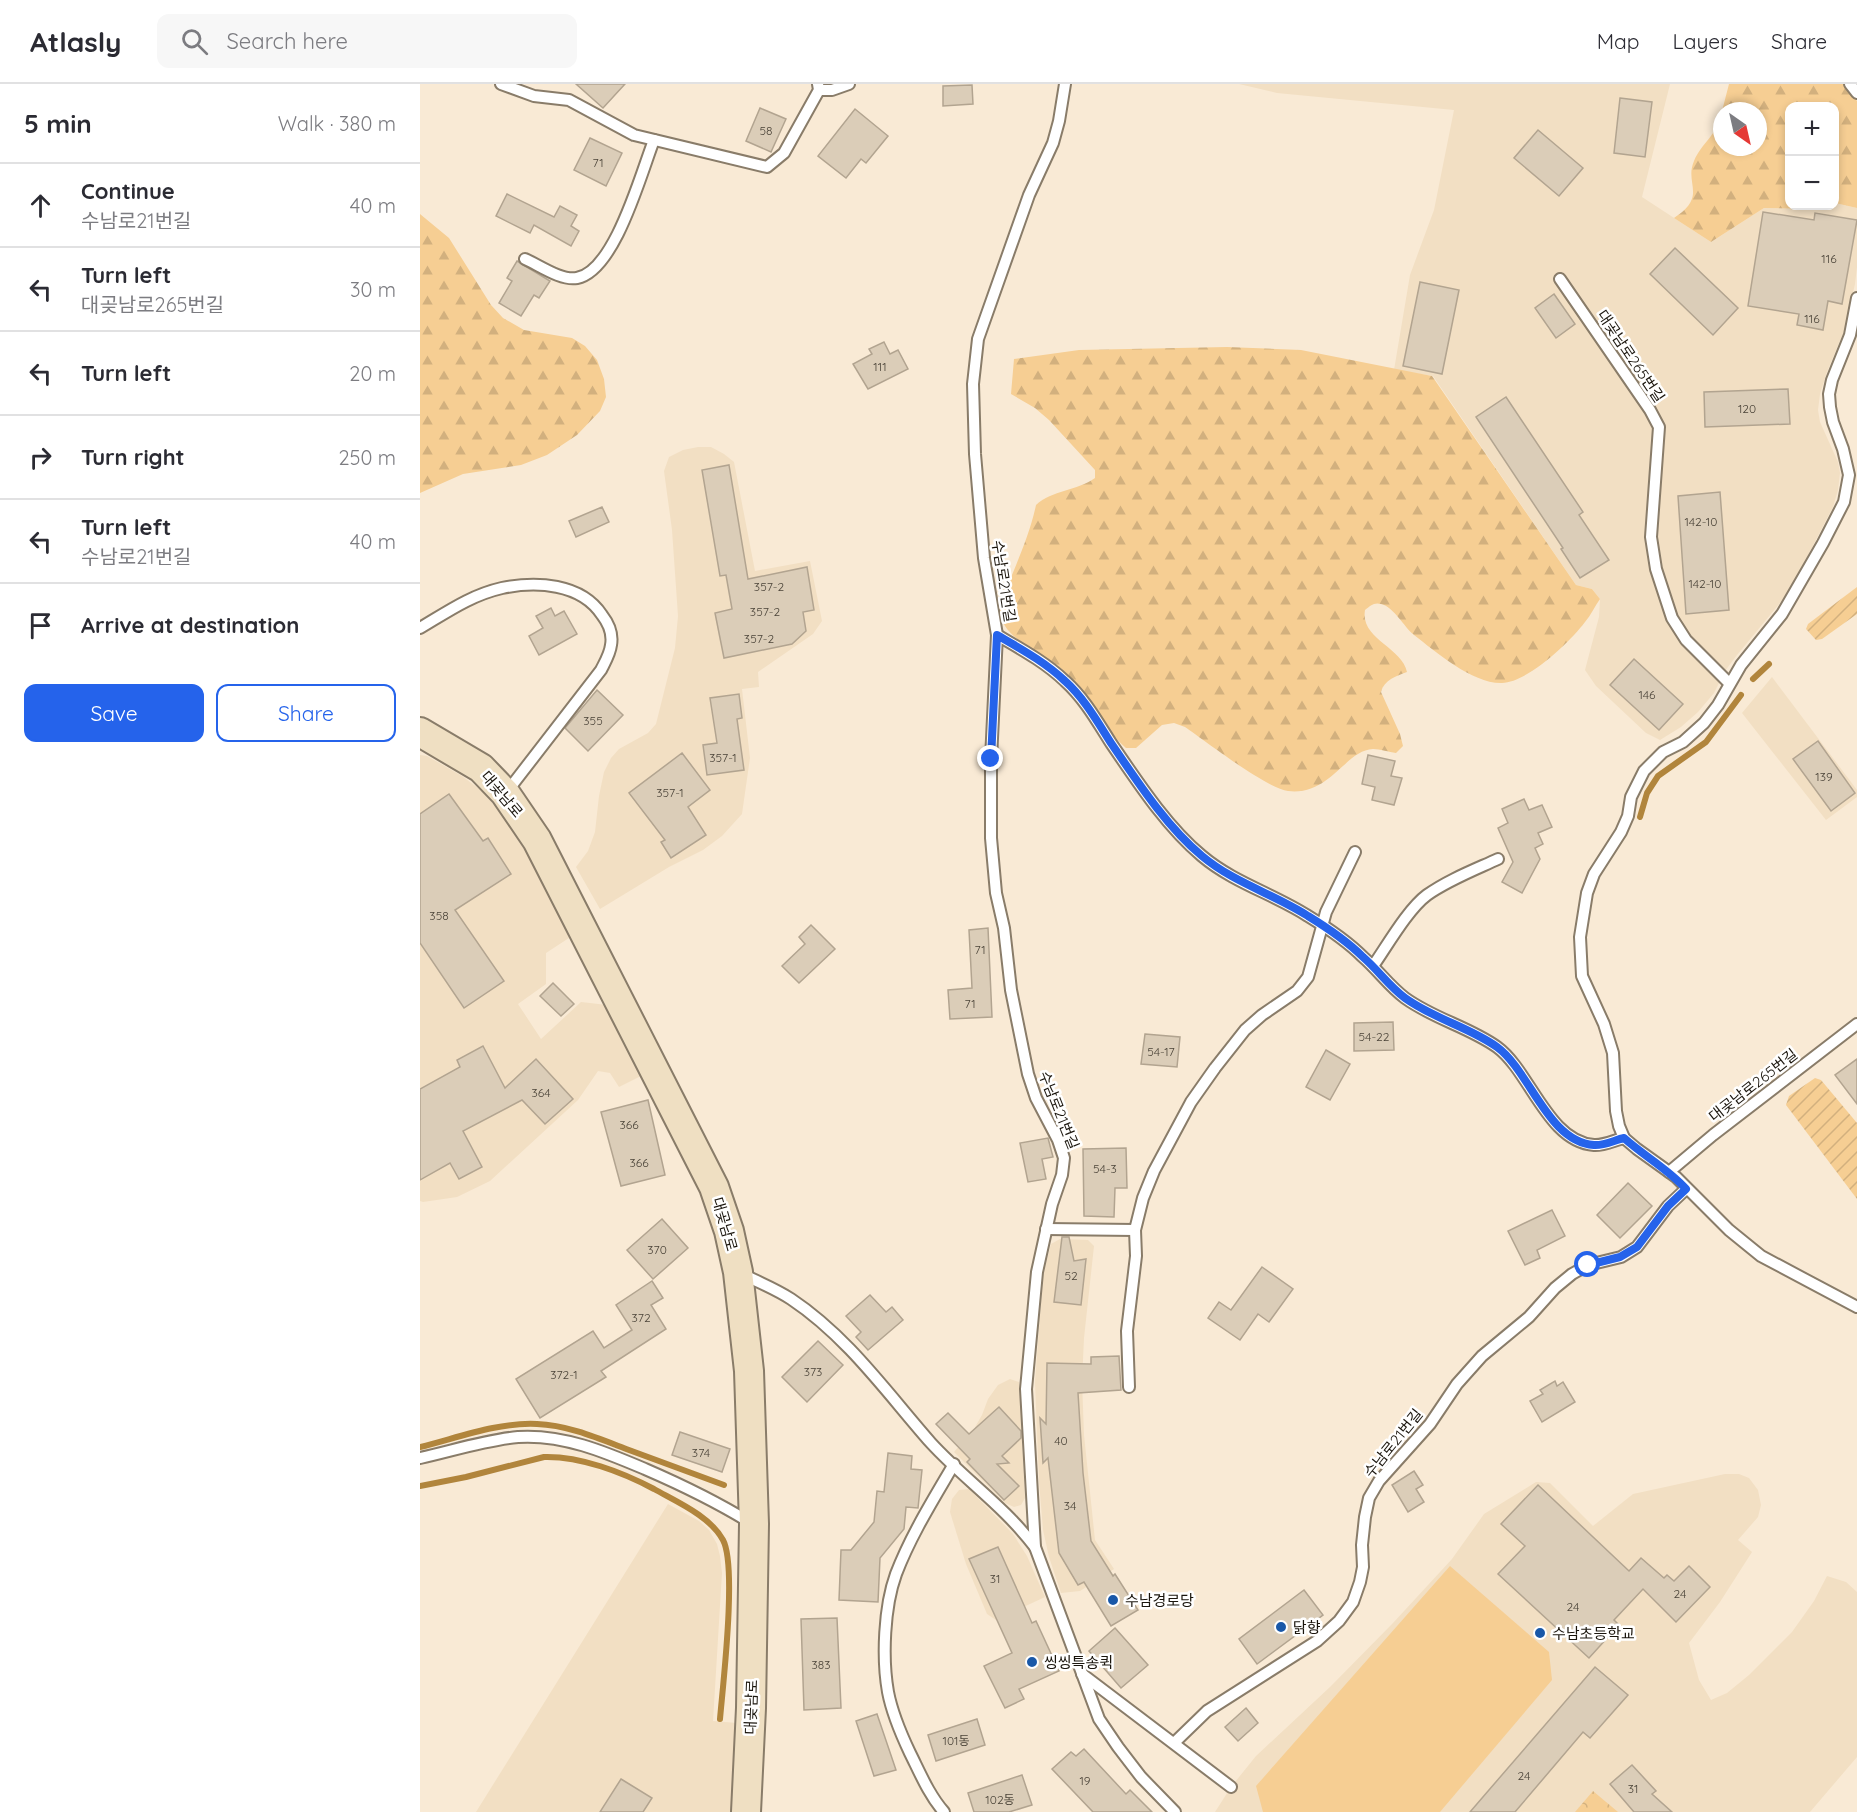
<!DOCTYPE html>
<html lang="en">
<head>
<meta charset="utf-8">
<style>
  body { margin:0; font-family:Quicksand,"Noto Sans KR",sans-serif; background:#f7f7f7; color:#2b2b33 }
  .controls { position:absolute; right:18px; top:18px; display:grid; overflow:hidden; border-radius:12px; box-shadow:0 3px 9px #0003 }
  .controls button { width:54px; height:54px; display:grid; place-items:center; padding:0; border:0; border-bottom:2px solid #e1e1e2; background:#fff; color:#2b2b33; font:30px sans-serif }
  .compass { position:absolute; left:1293px; top:18px; width:54px; height:54px; border-radius:50%; background:#fff; box-shadow:0 3px 9px #0003; rotate:146deg }
  .stop { position:absolute; width:18px; height:18px; margin:-14px; border:4px solid #2563eb; border-radius:50%; background:#fff }
  .stop.end { background:#2563eb; border-color:#fff; box-shadow:0 2px 6px #0008 }
  .list { margin:0; padding:0; list-style:none }
  h2 { display:flex; justify-content:space-between; align-items:center; height:78px; margin:0; padding:0 24px; font-size:26px }
  h2 small { font-size:20px; font-weight:400; color:#7c7c81 }
  .list li { display:grid; grid-template-columns:39px 1fr auto; gap:18px; align-items:center; box-sizing:border-box; height:84px; padding:0 24px; border-top:2px solid #e1e1e2 }
  .list b { display:block; font-size:22px; white-space:nowrap }
  .list p { margin:0; font-size:20px; white-space:nowrap; color:#7c7c81 }
  .list em { font-size:20px; font-style:normal; color:#7c7c81 }
  .actions { display:flex; gap:12px; padding:18px 24px }
  .actions a { flex:1; padding:14px 0; border:2px solid #2563eb; border-radius:12px; text-align:center; font-size:21px; color:#2563eb }
  .actions .main { background:#2563eb; color:#fff }
  .icon { flex:none; width:33px; height:33px; fill:none; stroke:currentColor; stroke-width:2; stroke-linecap:round; stroke-linejoin:round }
  .map { position:relative; flex:none; width:1437px; height:1728px; overflow:hidden }
  header { display:flex; align-items:center; gap:36px; box-sizing:border-box; height:84px; padding:0 30px; background:#fff; border-bottom:2px solid #e1e1e2 }
  header strong { font-size:28px }
  nav { display:flex; gap:33px; margin-inline-start:auto; font-size:21px }
  .search { width:420px; height:54px; background:#f7f7f7; display:flex; align-items:center; gap:15px; box-sizing:border-box; padding:0 21px; border-radius:12px; color:#7c7c81; font-size:22px }
  main { display:flex }
  aside { flex:1; background:#fff }
  .map>svg:first-child { display:block }
  .built { fill:#f2dfc3 }
  .grass { fill:#f6ce93 }
  .forest { fill:url(#forest-firs) }
  .park { fill:url(#park-crowns) }
  .garden { fill:url(#garden-furrows) }
  .lines { fill:none; stroke-linecap:round; stroke-linejoin:round }
  .stream { stroke:#b1853c; stroke-width:6 }
  .building { fill:#dbcdb8; stroke:#b2a490; stroke-width:1.5 }
  .lane-casing { stroke:#897c69; stroke-width:14 }
  .secondary-casing { stroke:#897c69; stroke-width:32 }
  .lane { stroke:#fff; stroke-width:10 }
  .secondary { stroke:#efdfc2; stroke-width:28 }
  .route { stroke:#2563eb; stroke-width:8 }
  .poi-dot { fill:#1958a8; stroke:#fff; stroke-width:2 }
  .labels { text-anchor:middle; dominant-baseline:central; stroke-width:5; stroke-linejoin:round; paint-order:stroke }
  .number-label { font-size:12px; fill:#4a4338 }
  .street-label { font-size:15px; fill:#1a150d; stroke:#fff }
  .poi-label { font-size:15px; fill:#1a150d; stroke:#fff; text-anchor:start }
</style>
</head>
<body>
<header>
<strong>Atlasly</strong>
<div class="search"><svg class="icon" aria-label="search" viewBox="0 0 24 24"><circle cx="10" cy="10" r="6"/><path d="M15 15l6 6"/></svg>Search here</div>
<nav><a>Map</a><a>Layers</a><a>Share</a></nav>
</header>
<main>
<aside>
<h2>5 min<small>Walk · 380 m</small></h2>
<ul class="list">
<li><svg class="icon" aria-label="ahead" viewBox="0 0 24 24"><path d="M12 20V5M6 11l6-6 6 6"/></svg><div><b>Continue</b><p>수남로21번길</p></div><em>40 m</em></li>
<li><svg class="icon" aria-label="left" viewBox="0 0 24 24"><path d="M17 20v-9H6M10 6l-5 5 5 5"/></svg><div><b>Turn left</b><p>대곶남로265번길</p></div><em>30 m</em></li>
<li><svg class="icon" aria-label="left" viewBox="0 0 24 24"><path d="M17 20v-9H6M10 6l-5 5 5 5"/></svg><div><b>Turn left</b></div><em>20 m</em></li>
<li><svg class="icon" aria-label="right" viewBox="0 0 24 24"><path d="M7 20v-9h11M14 6l5 5-5 5"/></svg><div><b>Turn right</b></div><em>250 m</em></li>
<li><svg class="icon" aria-label="left" viewBox="0 0 24 24"><path d="M17 20v-9H6M10 6l-5 5 5 5"/></svg><div><b>Turn left</b><p>수남로21번길</p></div><em>40 m</em></li>
<li><svg class="icon" aria-label="arrive" viewBox="0 0 24 24"><path d="M6 21V4h12l-3 4 3 4H6"/></svg><div><b>Arrive at destination</b></div></li>
</ul>
<div class="actions"><a class="main">Save</a><a>Share</a></div>
</aside>
<div class="map">
<svg width="1437" height="1728" viewBox="0 0 1437 1728">
  <defs>
    <pattern id="forest-firs" width="22" height="20" patternUnits="userSpaceOnUse" patternTransform="scale(1.5)"><rect width="22" height="20" fill="#f6ce93"/><path d="M5 1l3.5 6h-7zM16 11l3.5 6h-7z" fill="#d2b07e"/></pattern>
    <pattern id="park-crowns" width="20" height="18" patternUnits="userSpaceOnUse" patternTransform="scale(1.5)"><rect width="20" height="18" fill="#f6ce93"/><path d="M2 6a3 3 0 1 1 6 0M12 15a3 3 0 1 1 6 0" fill="none" stroke="#d2b07e"/></pattern>
    <pattern id="garden-furrows" width="10" height="10" patternUnits="userSpaceOnUse" patternTransform="scale(1.5)"><rect width="10" height="10" fill="#f6ce93"/><path d="M-1 1l2-2M0 10L10 0M9 11l2-2" fill="none" stroke="#d2b07e"/></pattern>
  </defs>
  <rect width="100%" height="100%" fill="#f9ead5"/>
  <g class="built">
    <polygon points="819,0 1250,0 1222,113 1291,158 1344,124 1390,125 1402,122 1414,122 1415,119 1437,124 1437,183 1435,200 1424,247 1407,288 1400,310 1398,326 1400,338 1418,378 1420,389 1418,406 1413,423 1369,508 1317,571 1305,587 1294,609 1278,628 1261,643 1240,656 1226,649 1176,602 1165,586 1179,533 1180,515 1172,505 1156,501 1013,292 974,286 990,191 1014,126 1034,26 857,9"/>
    <polygon points="278,363 291,363 304,370 314,378 335,487 390,477 402,537 393,550 338,588 339,603 322,605 330,674 322,730 302,752 283,766 249,783 180,825 156,783 168,767 175,748 179,712 184,688 191,674 199,665 228,649 236,640 255,564 258,532 252,446 244,387 249,373 263,366"/>
    <polygon points="1352,593 1437,706 1437,713 1406,736 1322,629"/>
    <polygon points="0,671 7,672 42,692 62,707 82,730 119,788 152,852 126,869 126,900 98,920 121,955 161,918 187,921 223,991 199,1003 190,989 178,987 158,1016 70,1097 37,1113 3,1118 0,1117"/>
    <polygon points="640,1155 668,1156 674,1162 664,1254 662,1297 664,1351 675,1456 694,1485 660,1507 641,1509 629,1473 623,1446 619,1397 615,1298 623,1191 631,1160"/>
    <polygon points="590,1295 599,1298 605,1414 601,1421 594,1423 585,1419 534,1368 554,1345 562,1331 568,1315 578,1301"/>
    <polygon points="1305,1390 1319,1390 1329,1394 1338,1406 1341,1421 1338,1433 1318,1456 1332,1468 1300,1518 1269,1559 1279,1596 1291,1616 1307,1609 1329,1591 1372,1548 1394,1517 1407,1492 1426,1498 1437,1508 1437,1673 1390,1728 795,1728 811,1703 836,1672 910,1603 973,1539 1032,1475 1064,1430 1116,1398 1130,1399 1173,1442 1213,1410"/>
    <polygon points="549,1405 593,1450 607,1472 625,1513 576,1536 567,1530 546,1480 530,1428 532,1415 539,1406"/>
    <polygon points="248,1420 279,1437 289,1446 297,1460 300,1472 302,1489 293,1637 317,1639 313,1728 56,1728"/>
  </g>
  <polygon class="grass" points="1030,1482 1129,1568 1132,1596 1020,1728 843,1728 836,1702"/>
  <g class="forest">
    <path d="M1309 0H1423L1437 17V124L1415 119 1414 22H1370V122H1402L1390 125 1344 124 1291 158 1254 134C1288 112 1264 100 1274 77 1282 58 1297 52 1302 28V63H1338V27H1302Z"/>
    <polygon points="0,130 29,154 71,221 83,234 104,246 152,254 165,262 177,276 184,295 186,313 180,327 157,351 127,371 101,381 43,390 0,409"/>
    <path d="M807 263 881 266 1012 292 1156 501 1172 505 1180 515C1175 522 1171 531 1165 538 1150 558 1108 598 1082 599 1053 600 1016 568 994 551 984 543 974 523 961 520 954 518 950 522 945 526 940 555 982 563 987 588 976 592 964 596 961 608L980 650 983 662 976 669C969 668 960 665 953 665 925 666 911 712 868 707 846 704 787 658 765 643L754 639 742 641 716 664H706C682 643 670 611 646 589 629 572 597 561 585 542 580 534 579 523 579 515 580 507 588 498 592 491 601 469 611 445 616 421 632 406 657 407 675 394V386L629 336 615 324 591 310 594 275 659 266Z"/>
  </g>
  <polygon class="park" points="1173,1707 1198,1728 1155,1728"/>
  <g class="garden">
    <polygon points="1437,503 1437,530 1402,555 1396,556 1386,545 1388,540"/>
    <polygon points="1395,994 1401,996 1437,1039 1437,1115 1366,1021 1369,1012"/>
  </g>
  <g class="lines">
    <g class="stream">
      <polyline points="1333,595 1349,580"/>
      <polyline points="1220,733 1227,709 1238,692 1286,658 1321,611"/>
      <path d="M0 1363C37 1354 78 1338 117 1340 148 1341 180 1355 209 1366 241 1378 272 1389 304 1401"/>
      <path d="M0 1402 46 1393 124 1373C160 1372 202 1388 234 1405 257 1418 290 1432 303 1456 317 1482 303 1600 300 1635"/>
    </g>
  </g>
  <g class="building">
    <polygon points="156,0 205,0 183,24"/>
    <polygon points="552,1 553,20 523,22 523,2"/>
    <polygon points="1200,14 1232,18 1225,73 1194,69"/>
    <polygon points="340,24 366,35 351,68 326,57"/>
    <polygon points="435,25 468,52 446,79 441,75 426,94 398,72"/>
    <polygon points="1118,46 1163,84 1139,112 1094,74"/>
    <polygon points="170,54 202,69 186,102 154,86"/>
    <polygon points="87,110 134,133 140,122 157,131 151,142 159,147 151,162 114,141 110,149 76,132"/>
    <polygon points="1343,128 1394,136 1395,129 1437,136 1422,220 1408,217 1403,246 1377,241 1379,230 1328,222"/>
    <polygon points="1255,164 1318,224 1293,251 1230,190"/>
    <polygon points="97,177 130,197 119,214 114,211 101,232 79,219 92,197 87,194"/>
    <polygon points="1000,198 1039,206 1022,290 983,282"/>
    <polygon points="1134,210 1155,240 1136,254 1115,224"/>
    <polygon points="464,258 470,270 478,266 488,285 448,305 433,280 452,270 449,265"/>
    <polygon points="1368,305 1370,340 1285,343 1284,308"/>
    <polygon points="1086,313 1163,428 1159,431 1189,476 1160,494 1141,465 1143,464 1056,333"/>
    <polygon points="309,381 328,495 387,483 394,526 383,528 386,547 372,560 304,574 295,529 312,525 306,491 300,492 282,386"/>
    <polygon points="1300,408 1309,526 1266,530 1258,412"/>
    <polygon points="182,423 189,438 156,453 149,437"/>
    <polygon points="131,524 135,532 144,527 157,550 119,571 109,552 123,544 116,532"/>
    <polygon points="1214,575 1263,620 1239,646 1190,601"/>
    <polygon points="177,606 203,631 168,667 145,644"/>
    <polygon points="319,610 322,634 317,635 324,686 287,691 283,661 297,659 290,614"/>
    <polygon points="1398,657 1435,709 1411,727 1373,675"/>
    <polygon points="262,669 290,706 268,723 286,751 251,774 241,758 245,756 209,709"/>
    <polygon points="948,671 975,677 971,692 982,694 974,721 952,716 955,703 942,700"/>
    <polygon points="29,710 63,757 68,754 91,790 35,826 84,897 44,924 0,859 0,730"/>
    <polygon points="1104,715 1109,726 1122,721 1132,743 1118,749 1123,760 1115,764 1120,775 1102,809 1082,798 1093,778 1078,744 1088,739 1082,725"/>
    <polygon points="391,841 415,865 379,899 362,882 385,860 379,853"/>
    <polygon points="568,844 572,933 530,935 528,906 552,904 549,846"/>
    <polygon points="133,899 154,920 141,932 120,912"/>
    <polygon points="973,938 974,966 934,967 934,939"/>
    <polygon points="725,950 760,953 757,983 721,980"/>
    <polygon points="63,962 85,1004 116,975 153,1015 125,1040 102,1016 43,1047 62,1083 39,1095 30,1079 0,1096 0,1005 40,983 37,976"/>
    <polygon points="906,966 930,980 910,1016 886,1003"/>
    <polygon points="1437,975 1437,1020 1415,991"/>
    <polygon points="228,1016 245,1091 201,1102 181,1028"/>
    <polygon points="628,1054 633,1073 622,1075 626,1095 608,1098 600,1059"/>
    <polygon points="706,1064 707,1104 695,1104 694,1133 664,1132 663,1065"/>
    <polygon points="1208,1099 1232,1122 1200,1154 1177,1131"/>
    <polygon points="1132,1126 1145,1152 1117,1166 1120,1174 1105,1181 1088,1147"/>
    <polygon points="242,1135 268,1164 233,1195 207,1166"/>
    <polygon points="642,1153 649,1153 654,1177 666,1175 661,1221 634,1218"/>
    <polygon points="842,1183 873,1205 849,1238 838,1230 820,1256 788,1234 799,1218 811,1226"/>
    <polygon points="232,1197 243,1214 231,1221 246,1245 181,1287 186,1293 120,1334 96,1295 173,1247 184,1264 212,1246 196,1221"/>
    <polygon points="450,1211 466,1228 472,1223 483,1236 448,1266 436,1253 441,1248 426,1232"/>
    <polygon points="398,1257 423,1281 387,1318 362,1293"/>
    <polygon points="699,1272 701,1306 658,1309 663,1389 671,1457 693,1492 695,1490 718,1526 691,1542 664,1498 658,1501 639,1469 628,1374 623,1379 620,1334 626,1340 627,1279 671,1280 671,1273"/>
    <polygon points="1135,1297 1137,1302 1143,1298 1155,1318 1122,1338 1110,1317 1123,1310 1120,1306"/>
    <polygon points="579,1323 601,1347 601,1354 582,1372 589,1379 577,1380 599,1402 584,1416 547,1378 550,1375 516,1340 528,1329 549,1350"/>
    <polygon points="260,1348 310,1365 302,1388 252,1371"/>
    <polygon points="468,1369 492,1372 491,1385 502,1386 498,1424 486,1423 484,1445 460,1474 458,1518 419,1516 421,1466 431,1466 454,1438 457,1407 464,1408"/>
    <polygon points="994,1387 1003,1401 996,1405 1004,1418 988,1428 972,1401"/>
    <polygon points="1118,1401 1209,1487 1221,1474 1244,1494 1247,1491 1254,1497 1269,1482 1290,1503 1256,1538 1223,1505 1194,1536 1199,1541 1169,1574 1078,1490 1105,1462 1081,1440"/>
    <polygon points="578,1463 612,1539 616,1537 639,1587 599,1605 604,1615 585,1624 564,1582 592,1569 549,1475"/>
    <polygon points="884,1506 903,1531 837,1580 819,1555"/>
    <polygon points="417,1534 421,1624 384,1626 381,1535"/>
    <polygon points="695,1544 728,1581 701,1604 669,1567"/>
    <polygon points="1175,1583 1208,1611 1170,1654 1163,1648 1095,1728 1050,1728"/>
    <polygon points="826,1624 838,1639 818,1657 805,1643"/>
    <polygon points="457,1630 476,1686 454,1692 436,1637"/>
    <polygon points="557,1635 565,1661 516,1677 508,1651"/>
    <polygon points="664,1665 706,1710 710,1706 732,1728 673,1728 632,1685 651,1668 656,1672"/>
    <polygon points="1212,1681 1236,1707 1232,1710 1252,1728 1214,1728 1190,1700"/>
    <polygon points="602,1691 612,1721 589,1728 554,1728 548,1709"/>
    <polygon points="201,1695 232,1714 223,1728 180,1728"/>
  </g>
  <g class="lines">
    <g class="lane-casing">
      <g id="lane">
        <polyline points="81,0 114,12 149,16 214,51 347,83 364,69 399,6 398,0"/>
        <polyline points="645,0 639,37 633,59 609,111 558,255 553,300 555,370 564,474 577,551 571,675 571,754 576,809 584,844 591,906 608,990 616,1014 638,1056 644,1074 642,1091 632,1120 617,1188 606,1305 615,1463 679,1635 698,1663 721,1693 755,1728"/>
        <polyline points="1430,0 1437,9"/>
        <polyline points="399,6 412,6 429,0"/>
        <path d="M105 175C119 181 141 197 157 194 195 187 221 89 234 56"/>
        <polyline points="1140,195 1230,326 1239,343 1231,453 1236,485 1252,534 1266,556 1309,599"/>
        <polyline points="1437,214 1430,251 1412,296 1409,310 1410,323 1413,338 1423,365 1429,391 1424,418 1403,459 1362,530 1321,581 1298,621 1284,639 1263,658 1243,668 1224,687 1211,713 1208,732 1201,748 1174,790 1167,809 1160,853 1162,892 1184,940 1193,969 1196,1027 1199,1042 1204,1054 1217,1065 1256,1093 1309,1146 1341,1172 1437,1223"/>
        <path d="M0 544C27 528 51 511 82 504 116 497 161 499 182 531 189 540 193 550 191 561 190 570 185 578 181 586L86 709"/>
        <path d="M577 551C601 565 625 578 645 597 664 614 677 637 691 659 717 697 746 742 782 772 814 799 854 810 888 832 906 843 928 858 943 873 958 886 969 902 985 914 1014 935 1049 943 1077 963 1110 987 1128 1058 1174 1061 1183 1062 1195 1056 1204 1054"/>
        <path d="M953 882C967 862 988 825 1007 811 1028 796 1054 786 1078 775"/>
        <polyline points="1249,1088 1293,1051 1437,940"/>
        <polyline points="626,1145 715,1146 723,1114 734,1087 771,1018 795,984 825,946 842,931 877,907 888,893 906,828 935,768"/>
        <path d="M322 1190C338 1198 356 1205 371 1215 428 1253 467 1309 511 1359 545 1396 584 1422 615 1463"/>
        <polyline points="709,1303 707,1247 716,1172 715,1146"/>
        <path d="M0 1374C32 1367 65 1356 98 1353 143 1350 185 1368 225 1385 262 1401 297 1418 331 1439"/>
        <polyline points="662,1590 811,1703"/>
        <polyline points="754,1659 787,1627 897,1557 919,1537 933,1518 940,1498 943,1483 942,1461 945,1433 949,1414 959,1397 1010,1340 1037,1300 1062,1272 1109,1233 1135,1204 1152,1190 1168,1181 1201,1173 1217,1163 1248,1122 1266,1105"/>
        <path d="M524 1728C509 1711 500 1689 490 1669 481 1650 472 1629 468 1608 462 1574 464 1523 476 1490 491 1451 513 1416 534 1380"/>
      </g>
    </g>
    <g class="secondary-casing">
      <polyline id="secondary" points="0,648 61,684 85,709 117,756 294,1103 309,1147 318,1188 329,1287 334,1440 331,1624 326,1728"/>
    </g>
    <use href="#lane" class="lane"/>
    <use href="#secondary" class="secondary"/>
  </g>
  <g class="lines">
    <path class="route" d="M571 675 577 551C601 565 625 578 645 597 664 614 677 637 691 659 717 697 746 742 782 772 814 799 854 810 888 832 906 843 928 858 943 873 958 886 969 902 985 914 1014 935 1049 943 1077 963 1110 987 1128 1058 1174 1061 1183 1062 1195 1056 1204 1054 1224 1072 1248 1085 1266 1105L1248 1122 1217 1163 1200 1173 1168 1181"/>
  </g>
  <g class="poi-dot">
    <circle cx="693" cy="1516" r="6"/>
    <circle cx="861" cy="1543" r="6"/>
    <circle cx="1120" cy="1549" r="6"/>
    <circle cx="612" cy="1578" r="6"/>
  </g>
  <g class="labels">
    <g class="number-label">
      <text x="346" y="46">58</text>
      <text x="178" y="78">71</text>
      <text x="1409" y="174">116</text>
      <text x="1392" y="234">116</text>
      <text x="460" y="282">111</text>
      <text x="1327" y="324">120</text>
      <text x="1281" y="437">142-10</text>
      <text x="1285" y="499">142-10</text>
      <text x="349" y="502">357-2</text>
      <text x="345" y="527">357-2</text>
      <text x="339" y="554">357-2</text>
      <text x="1227" y="610">146</text>
      <text x="173" y="636">355</text>
      <text x="303" y="673">357-1</text>
      <text x="1404" y="692">139</text>
      <text x="250" y="708">357-1</text>
      <text x="19" y="831">358</text>
      <text x="560" y="865">71</text>
      <text x="550" y="919">71</text>
      <text x="954" y="952">54-22</text>
      <text x="741" y="967">54-17</text>
      <text x="121" y="1008">364</text>
      <text x="209" y="1040">366</text>
      <text x="219" y="1078">366</text>
      <text x="685" y="1084">54-3</text>
      <text x="237" y="1165">370</text>
      <text x="651" y="1191">52</text>
      <text x="221" y="1233">372</text>
      <text x="393" y="1287">373</text>
      <text x="144" y="1290">372-1</text>
      <text x="641" y="1356">40</text>
      <text x="281" y="1368">374</text>
      <text x="650" y="1421">34</text>
      <text x="575" y="1494">31</text>
      <text x="1260" y="1509">24</text>
      <text x="1153" y="1522">24</text>
      <text x="401" y="1580">383</text>
      <text x="536" y="1656">101동</text>
      <text x="1104" y="1691">24</text>
      <text x="665" y="1696">19</text>
      <text x="1213" y="1704">31</text>
      <text x="580" y="1715">102동</text>
    </g>
    <g class="street-label">
      <text transform="translate(1211 272) rotate(56)">대곶남로265번길</text>
      <text transform="translate(584 497) rotate(81)">수남로21번길</text>
      <text transform="translate(82 710) rotate(50)">대곶남로</text>
      <text transform="translate(1333 1001) rotate(-38)">대곶남로265번길</text>
      <text transform="translate(639 1026) rotate(68)">수남로21번길</text>
      <text transform="translate(305 1140) rotate(74)">대곶남로</text>
      <text transform="translate(973 1359) rotate(-51)">수남로21번길</text>
      <text transform="translate(331 1623) rotate(-88)">대곶남로</text>
    </g>
    <g class="poi-label">
      <text x="705" y="1516">수남경로당</text>
      <text x="873" y="1543">닭향</text>
      <text x="1132" y="1549">수남초등학교</text>
      <text x="624" y="1578">씽씽특송퀵</text>
    </g>
  </g>
</svg>
<div class="controls">
<button>+</button>
<button>−</button>
</div>
<svg class="compass" viewBox="-18 -18 36 36"><path d="M0-13l5 13h-10z" fill="#e53935"/><path d="M0 13l5-13h-10z" fill="#7c7c81"/></svg>
<div class="stop" style="left:1168px;top:1181px"></div>
<div class="stop end" style="left:571px;top:675px"></div>
</div>
</main>
</body>
</html>
